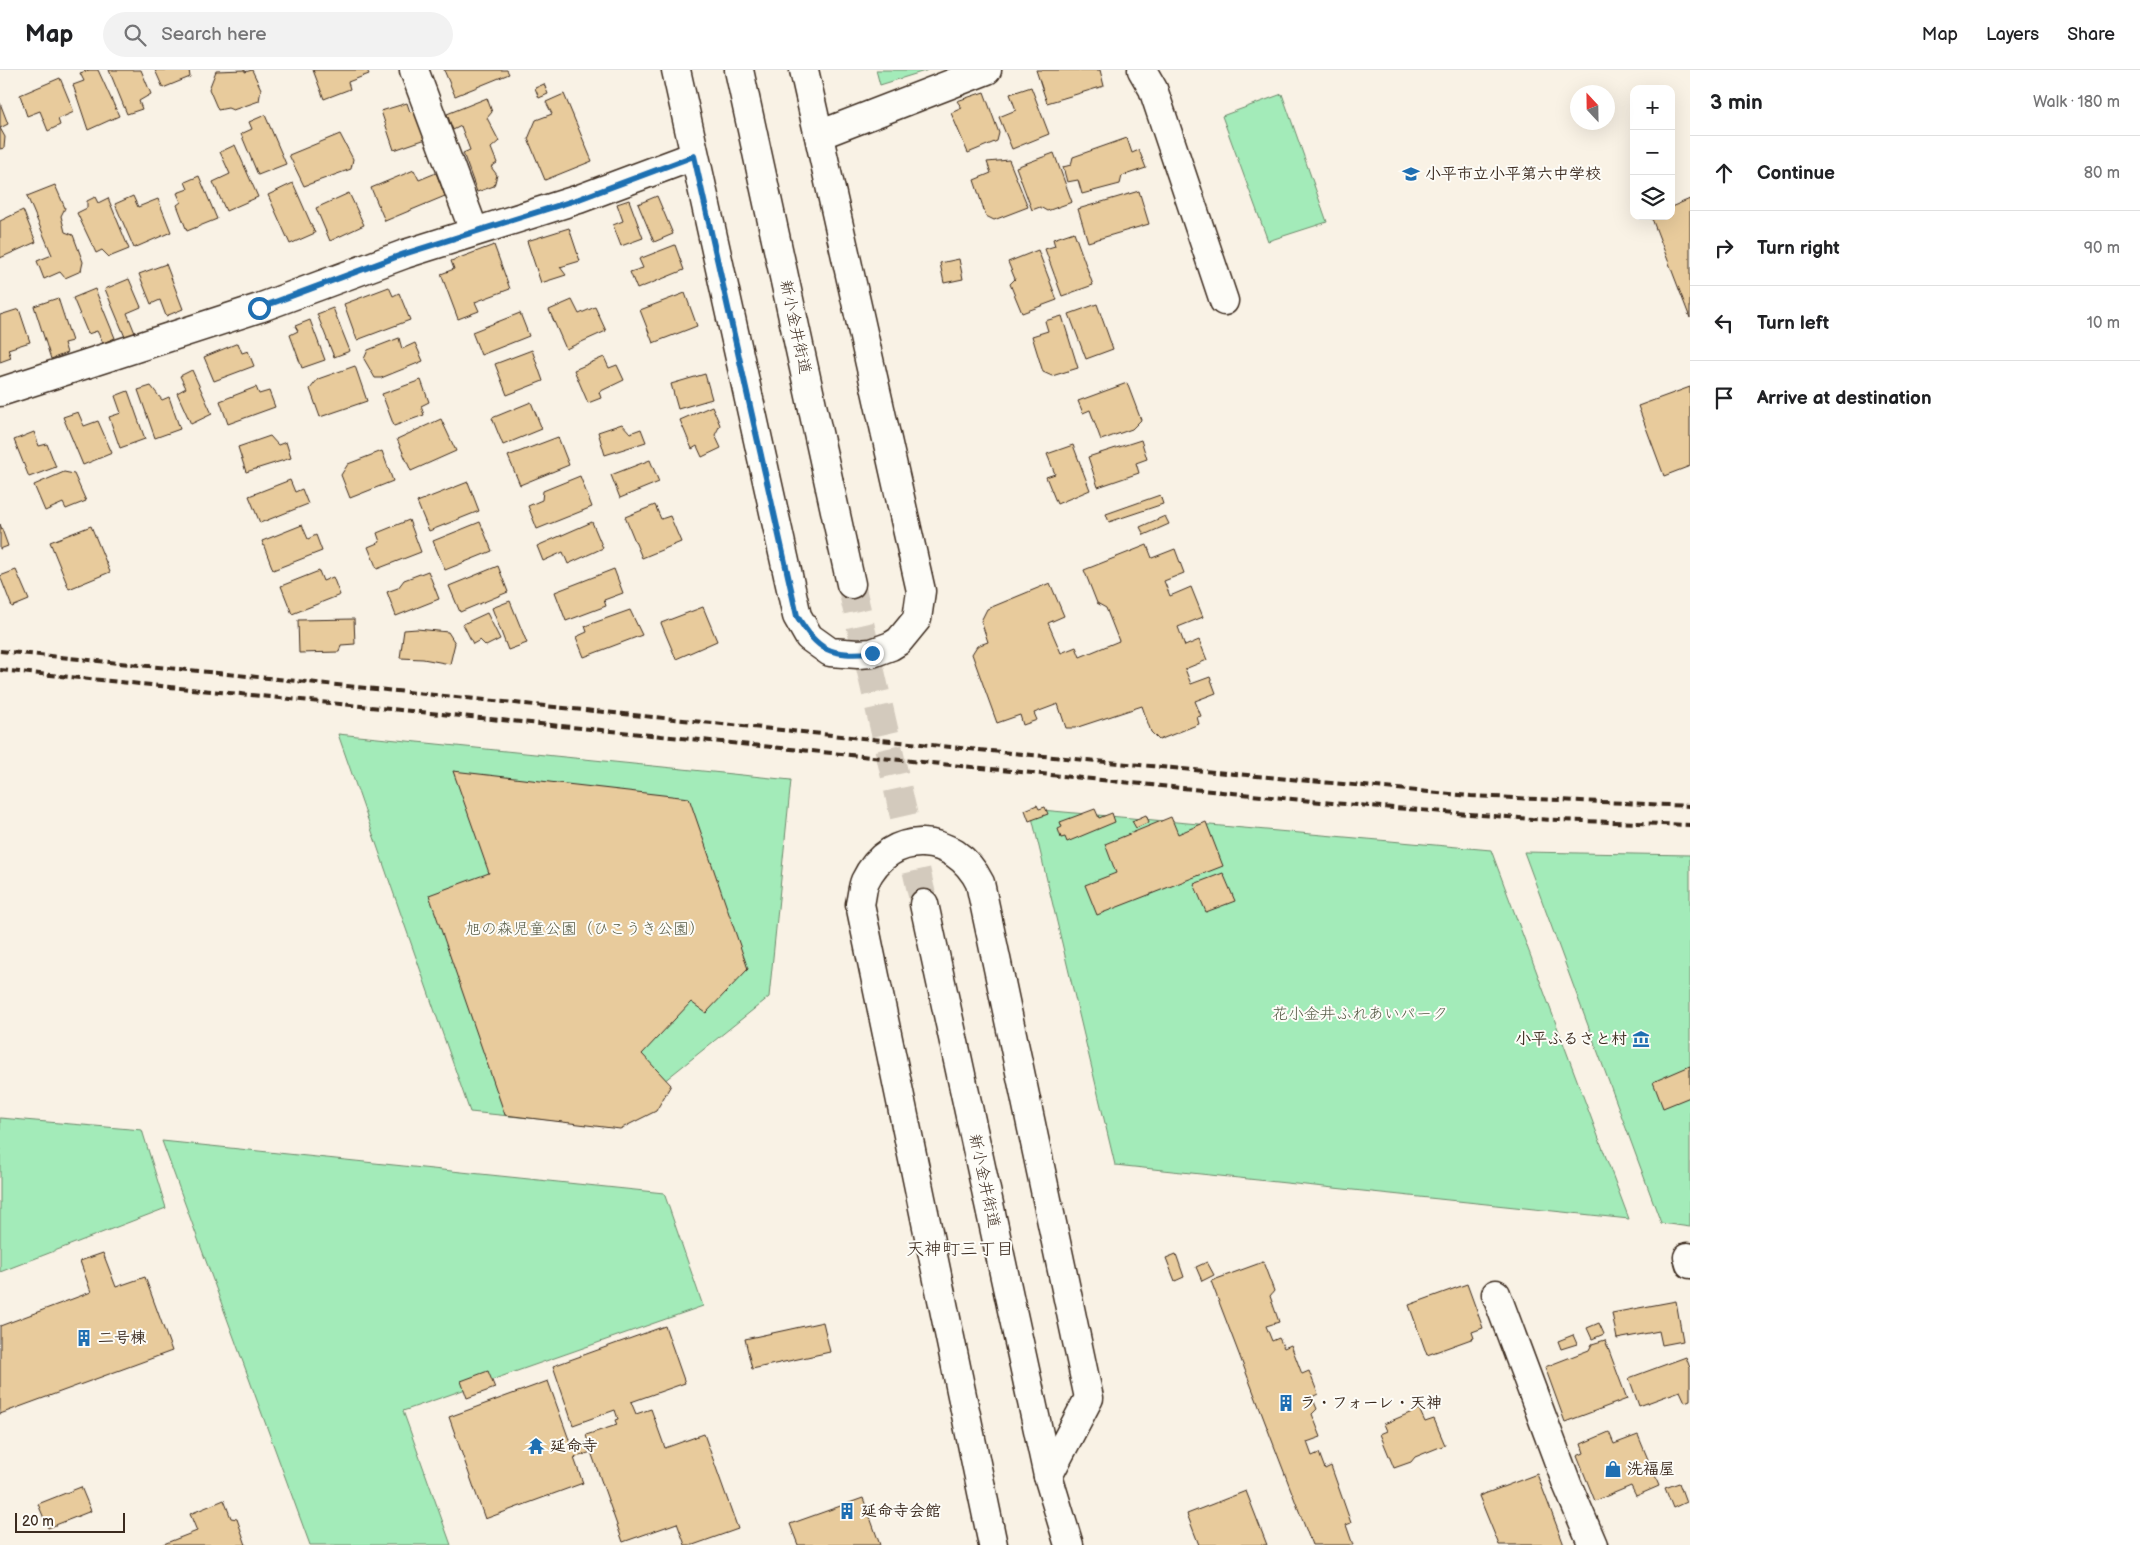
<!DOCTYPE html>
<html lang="en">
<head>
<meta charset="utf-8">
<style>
  body { margin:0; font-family:"Balsamiq Sans","Klee One",sans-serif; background:#f2f2f2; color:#202124 }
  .controls { position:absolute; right:15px; top:15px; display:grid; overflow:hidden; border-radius:10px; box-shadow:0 5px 20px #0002 }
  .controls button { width:45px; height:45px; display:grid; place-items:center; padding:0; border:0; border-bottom:1px solid #e0e0e0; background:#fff; color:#202124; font:25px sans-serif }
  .compass { position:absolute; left:1570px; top:15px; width:45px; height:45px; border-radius:50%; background:#fff; box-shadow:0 5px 20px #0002; rotate:338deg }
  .scale { position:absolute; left:15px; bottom:12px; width:110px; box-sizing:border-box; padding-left:5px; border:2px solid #3b2a1e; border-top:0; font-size:14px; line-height:18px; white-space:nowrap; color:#3b2a1e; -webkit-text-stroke:4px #fdfcf7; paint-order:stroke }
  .stop { position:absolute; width:15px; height:15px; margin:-11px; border:4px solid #1f6fb2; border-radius:50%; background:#fff }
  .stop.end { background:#1f6fb2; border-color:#fff; box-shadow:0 1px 5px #0008 }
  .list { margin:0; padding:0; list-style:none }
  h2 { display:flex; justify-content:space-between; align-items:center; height:65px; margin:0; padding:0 20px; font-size:21px }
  h2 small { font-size:16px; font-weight:400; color:#757577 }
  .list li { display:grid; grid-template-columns:32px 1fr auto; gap:15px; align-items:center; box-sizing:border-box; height:75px; padding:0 20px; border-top:1px solid #e0e0e0 }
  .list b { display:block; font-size:19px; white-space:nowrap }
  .list em { font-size:16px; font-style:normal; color:#757577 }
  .icon { flex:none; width:28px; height:28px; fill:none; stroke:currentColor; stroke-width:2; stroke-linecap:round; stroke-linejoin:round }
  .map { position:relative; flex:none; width:1690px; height:1475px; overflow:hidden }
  header { display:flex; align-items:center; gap:30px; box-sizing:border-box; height:70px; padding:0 25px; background:#fff; border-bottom:1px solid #e0e0e0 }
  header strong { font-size:24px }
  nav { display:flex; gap:28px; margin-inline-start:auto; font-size:18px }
  .search { width:350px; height:45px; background:#f2f2f2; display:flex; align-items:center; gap:12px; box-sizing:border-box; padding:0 18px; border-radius:28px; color:#757577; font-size:19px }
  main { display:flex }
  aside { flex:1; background:#fff }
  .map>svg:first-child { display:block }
  .green { fill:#a3ebb9; stroke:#6f8a6c }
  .building { fill:#e8cb9c; stroke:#3b2a1e }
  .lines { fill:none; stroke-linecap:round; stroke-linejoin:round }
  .secondary-tunnel { stroke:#d3cabd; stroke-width:28; stroke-dasharray:28 14; stroke-linecap:butt }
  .street-casing { stroke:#3b2a1e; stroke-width:31 }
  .secondary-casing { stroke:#3b2a1e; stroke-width:31 }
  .street { stroke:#fdfcf7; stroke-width:28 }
  .secondary { stroke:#fdfcf7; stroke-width:28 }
  .rail { stroke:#3b2a1e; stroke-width:4; stroke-dasharray:8 4; stroke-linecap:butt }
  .route { stroke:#1f6fb2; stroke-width:6 }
  .labels { text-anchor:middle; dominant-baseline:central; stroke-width:4; stroke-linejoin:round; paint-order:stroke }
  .poi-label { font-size:16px; font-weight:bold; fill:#3b2a1e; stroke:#fdfcf7; text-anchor:start }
  .street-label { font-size:16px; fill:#3b2a1e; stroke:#fdfcf7 }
  .park-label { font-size:16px; fill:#555a45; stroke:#fdfcf7 }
  .neighbourhood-label { font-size:18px; fill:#3b2a1e; stroke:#fdfcf7 }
</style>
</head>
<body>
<header>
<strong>Map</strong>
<div class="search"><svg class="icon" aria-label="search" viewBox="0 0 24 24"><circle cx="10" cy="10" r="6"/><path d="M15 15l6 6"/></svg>Search here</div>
<nav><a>Map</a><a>Layers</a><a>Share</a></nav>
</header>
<main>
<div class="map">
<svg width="1690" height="1475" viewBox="0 0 1690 1475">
  <rect width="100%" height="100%" fill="#f9f2e5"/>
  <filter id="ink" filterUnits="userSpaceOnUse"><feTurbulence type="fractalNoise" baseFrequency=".02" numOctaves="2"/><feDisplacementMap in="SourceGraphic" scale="10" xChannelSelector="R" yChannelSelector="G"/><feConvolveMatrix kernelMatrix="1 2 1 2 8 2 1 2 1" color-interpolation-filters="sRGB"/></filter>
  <g filter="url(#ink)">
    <g class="green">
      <polygon points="876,0 928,0 880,15"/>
      <polygon points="1282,24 1327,152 1268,171 1222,46"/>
      <polygon points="338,664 791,710 769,927 608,1056 470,1042"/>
      <polygon points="1030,739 1491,780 1629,1149 1115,1095"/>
      <polygon points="1524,782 1690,785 1690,1157 1661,1153"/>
      <polygon points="0,1048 142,1060 166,1138 0,1202"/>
      <polygon points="162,1071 664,1123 703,1236 403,1341 451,1475 310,1475"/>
    </g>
    <g class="building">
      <polygon points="89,0 98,0 119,46 88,60 73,15 84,11 80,3"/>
      <polygon points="109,0 141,0 151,24 139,31 142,39 127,44"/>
      <polygon points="155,0 189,0 190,7 163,18"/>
      <polygon points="245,0 245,2 252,0 261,19 259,31 233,40 228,38 218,40 209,19 216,1"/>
      <polygon points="313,0 367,0 369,4 348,12 350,19 324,29"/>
      <polygon points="444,0 507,0 509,4 455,26"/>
      <polygon points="1036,0 1100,0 1104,16 1047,33"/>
      <polygon points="60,8 74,42 58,49 60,55 48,61 40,41 27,46 20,25"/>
      <polygon points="544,14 548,24 539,28 535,18"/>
      <polygon points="1031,17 1049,64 1012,79 999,47 1016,40 1010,24"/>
      <polygon points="984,22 999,63 997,71 968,83 951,43 962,38 957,31"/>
      <polygon points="564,24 592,91 545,110 528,69 536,50 552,44 546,32"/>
      <polygon points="487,28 492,42 487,48 499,71 491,78 497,93 491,97 497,105 494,116 477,122 463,83 470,80 461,56 453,60 447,44"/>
      <polygon points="0,33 8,54 0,58 5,67 4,78 0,79"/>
      <polygon points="407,33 410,42 419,39 429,68 394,80 381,41"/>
      <polygon points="265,45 286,94 258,105 241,64 252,59 249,52"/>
      <polygon points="340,64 353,89 351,99 304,116 289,85"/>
      <polygon points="1127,68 1132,83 1139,80 1146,98 1122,106 1120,114 1082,124 1078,110 1067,112 1063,97 1071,95 1073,87"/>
      <polygon points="235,75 258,127 226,141 213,112 230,104 220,82"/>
      <polygon points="1054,83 1072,132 1047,141 1040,137 1032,140 1016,97"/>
      <polygon points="1009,90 1028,137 994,150 986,146 974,110 991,103 987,92"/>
      <polygon points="414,100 419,110 436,103 445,126 385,151 371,118"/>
      <polygon points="199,106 217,149 187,161 177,135 181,132 177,123 188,119 185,112"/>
      <polygon points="293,113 315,163 290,174 268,125"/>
      <polygon points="55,115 65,138 61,146 65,162 73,165 83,192 81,201 65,208 60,202 44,209 37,191 52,185 27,126"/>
      <polygon points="1139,121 1149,154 1088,172 1078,139"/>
      <polygon points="349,123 364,155 330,171 316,138"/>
      <polygon points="133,126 138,137 158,129 171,162 134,178 115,134"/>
      <polygon points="657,126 673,164 654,172 638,134"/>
      <polygon points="95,127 98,133 108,128 129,179 109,187 102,180 96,183 77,143 87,138 87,131"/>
      <polygon points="1690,129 1690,248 1651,146 1671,146 1671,137"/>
      <polygon points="629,130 643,168 621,176 613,155 623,151 617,134"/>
      <polygon points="23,140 36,172 0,188 0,151"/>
      <polygon points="569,158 580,191 560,197 566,205 541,213 527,171"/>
      <polygon points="1074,162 1093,215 1062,226 1045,179 1055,176 1053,169"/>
      <polygon points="494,175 510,219 475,232 479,241 458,249 441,204 454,199 451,191"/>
      <polygon points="675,175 684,200 637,219 630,202 643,198 639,189"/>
      <polygon points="1038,180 1057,230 1022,243 1010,214 1015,209 1008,192"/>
      <polygon points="959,189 963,209 944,213 940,193"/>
      <polygon points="166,194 183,239 166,246 160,230 151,234 139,204"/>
      <polygon points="129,209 141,237 127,243 135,263 125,267 105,219"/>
      <polygon points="389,217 393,226 399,223 410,250 357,270 344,234"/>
      <polygon points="95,219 115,268 103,273 97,261 88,264 73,228"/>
      <polygon points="685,223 697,256 653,273 640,240"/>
      <polygon points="58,228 72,271 64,273 67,283 51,289 34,236"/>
      <polygon points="572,230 579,244 595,237 606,261 566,279 549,240"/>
      <polygon points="1097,234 1113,279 1086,289 1069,244"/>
      <polygon points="333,238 350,281 334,287 317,244"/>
      <polygon points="19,239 30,272 8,279 11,288 0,292 0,245"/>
      <polygon points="520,243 529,266 481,285 472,262"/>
      <polygon points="1062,246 1078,298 1052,306 1043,302 1032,266 1048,261 1045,251"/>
      <polygon points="310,250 325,290 302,298 290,265 298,261 295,256"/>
      <polygon points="399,268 402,279 415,273 423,291 381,308 375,308 364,289 368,280"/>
      <polygon points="238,273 242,283 248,281 254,296 214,311 204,287"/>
      <polygon points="532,280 543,311 507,325 495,294"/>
      <polygon points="604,287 609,298 617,295 624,310 599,322 601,328 588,333 574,300"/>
      <polygon points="355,296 367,331 320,347 310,319 318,309"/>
      <polygon points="192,300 212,344 191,354 177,323 186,318 180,306"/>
      <polygon points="705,304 712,329 678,339 671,314"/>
      <polygon points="421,310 429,332 421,336 424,345 394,356 382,324"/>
      <polygon points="1127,313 1141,350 1132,359 1101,370 1090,340 1083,343 1078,331"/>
      <polygon points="151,316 162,330 169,327 180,359 155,368 138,320"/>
      <polygon points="256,317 259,324 269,321 275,337 228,354 220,331"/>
      <polygon points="1690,317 1690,396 1664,406 1638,336"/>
      <polygon points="128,321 145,369 120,378 109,347 121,343 115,326"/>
      <polygon points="531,332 542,359 503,375 492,348"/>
      <polygon points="712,336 720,355 715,365 721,378 702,387 697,376 692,379 680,350"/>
      <polygon points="78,342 84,356 98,351 112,383 83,395 63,347"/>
      <polygon points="441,349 456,381 411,401 397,369"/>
      <polygon points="622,354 630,363 641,359 646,372 605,385 598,362"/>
      <polygon points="34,362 39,376 47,374 56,397 29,407 14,370"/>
      <polygon points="270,366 278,375 286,372 291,388 246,402 238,377"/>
      <polygon points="558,367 569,395 520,415 508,386"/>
      <polygon points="1141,370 1147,389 1136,393 1139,403 1098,417 1088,387"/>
      <polygon points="1073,375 1090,420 1057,434 1046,407 1055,404 1047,384"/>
      <polygon points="382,381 393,411 350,428 341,405 348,394"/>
      <polygon points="650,390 659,412 620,428 611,405"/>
      <polygon points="64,402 74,404 86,431 66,439 63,433 45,441 34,415"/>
      <polygon points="580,406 592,437 537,459 528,436 542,430 543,421"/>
      <polygon points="290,410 295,422 302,419 308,434 260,453 249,426"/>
      <polygon points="468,412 479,441 429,461 417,432"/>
      <polygon points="1160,425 1163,434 1109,452 1106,444"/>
      <polygon points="655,435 661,449 670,446 681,472 642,488 625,447"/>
      <polygon points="1165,446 1169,454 1144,465 1140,457"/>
      <polygon points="409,450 421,482 377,499 368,477 380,472 377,463"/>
      <polygon points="480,452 492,481 445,500 433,471"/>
      <polygon points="592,452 603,478 568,494 563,482 543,491 537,476"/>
      <polygon points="0,454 8,476 0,479"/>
      <polygon points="302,455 308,469 316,465 322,481 273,500 262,471"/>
      <polygon points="91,456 110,502 69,519 50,472"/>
      <polygon points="1147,475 1152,488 1175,479 1184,503 1164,511 1170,526 1191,517 1203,547 1178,557 1185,576 1199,570 1207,590 1185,599 1191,614 1210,607 1216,623 1195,631 1201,646 1197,647 1199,654 1159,670 1151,662 1142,636 1075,658 1066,658 1058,634 1034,643 1037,650 1023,655 1020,645 997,653 972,584 977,576 988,572 981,551 987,539 1050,513 1064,546 1048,553 1061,583 1076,577 1080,587 1119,571 1106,538 1097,533 1084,500"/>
      <polygon points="498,496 508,522 460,542 449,516"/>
      <polygon points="614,499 623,523 604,530 606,536 566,551 555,522"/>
      <polygon points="16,500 29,530 12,537 0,506"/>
      <polygon points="319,501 323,511 333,507 340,525 292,544 281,516"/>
      <polygon points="428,501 439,529 396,546 387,522 398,518 404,510"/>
      <polygon points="510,531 527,573 508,580 492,538"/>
      <polygon points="703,537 717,571 676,589 661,553"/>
      <polygon points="630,540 642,565 584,587 576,567 587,562 585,556"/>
      <polygon points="487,543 500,569 486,576 480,570 473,574 463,554"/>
      <polygon points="354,549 355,574 341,575 339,582 299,583 298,550"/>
      <polygon points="417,559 448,562 455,573 450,594 423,589 400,588 404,560"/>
      <polygon points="453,701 689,728 748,899 706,943 691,932 642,984 671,1015 656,1041 620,1059 505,1045 429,825 489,803"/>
      <polygon points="1037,735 1039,739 1045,737 1048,744 1029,751 1025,740"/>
      <polygon points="1095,739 1099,748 1112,743 1115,752 1067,772 1065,767 1061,768 1058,759 1062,757 1060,752"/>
      <polygon points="1146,745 1149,752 1136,758 1132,751"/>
      <polygon points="1171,747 1178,764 1206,752 1223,796 1097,845 1085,815 1116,803 1105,774"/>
      <polygon points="1223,803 1235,831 1206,842 1194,814"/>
      <polygon points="1690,996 1690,1027 1663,1038 1653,1012"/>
      <polygon points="103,1183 116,1217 145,1207 172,1281 0,1344 0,1256 91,1222 80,1191"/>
      <polygon points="1176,1184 1184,1207 1175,1211 1166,1188"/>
      <polygon points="1207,1192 1214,1205 1202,1211 1196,1197"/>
      <polygon points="1263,1192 1274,1221 1270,1226 1279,1252 1266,1256 1272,1271 1279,1268 1284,1278 1291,1275 1302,1304 1309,1301 1318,1324 1312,1327 1317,1339 1312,1344 1321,1367 1307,1372 1312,1386 1319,1383 1325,1399 1331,1396 1351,1453 1346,1455 1353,1475 1312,1475 1211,1211"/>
      <polygon points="1467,1214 1483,1258 1472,1262 1474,1268 1427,1285 1409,1235"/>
      <polygon points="1676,1231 1683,1271 1662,1275 1659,1261 1617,1269 1612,1243"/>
      <polygon points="823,1252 830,1282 752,1299 745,1269"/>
      <polygon points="1599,1253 1604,1264 1592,1269 1587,1258"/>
      <polygon points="665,1256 685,1313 631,1332 636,1344 651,1339 665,1378 704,1364 738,1459 693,1475 685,1475 677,1453 623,1472 591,1382 574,1388 583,1413 485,1449 449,1347 548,1311 572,1378 588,1372 586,1365 617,1355 615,1350 618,1349 615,1340 573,1355 553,1296"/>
      <polygon points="1573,1265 1577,1274 1561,1279 1558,1271"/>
      <polygon points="1605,1270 1627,1329 1565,1352 1545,1297 1589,1280 1592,1274"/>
      <polygon points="1686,1287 1690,1298 1690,1330 1685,1332 1680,1321 1639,1336 1629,1308"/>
      <polygon points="488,1301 495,1318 467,1328 461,1311"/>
      <polygon points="1419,1339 1425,1352 1434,1349 1445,1375 1415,1387 1411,1392 1394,1398 1380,1364 1387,1361 1384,1354"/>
      <polygon points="1609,1362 1614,1374 1638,1365 1659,1416 1636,1426 1631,1416 1595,1431 1577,1386 1584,1383 1581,1374"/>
      <polygon points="1537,1404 1564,1475 1499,1475 1479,1426"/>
      <polygon points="1679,1413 1686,1432 1673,1438 1665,1418"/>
      <polygon points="81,1417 91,1441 48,1458 38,1434"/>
      <polygon points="1246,1421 1267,1475 1199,1475 1187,1444"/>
      <polygon points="863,1428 880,1475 798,1475 790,1454"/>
      <polygon points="224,1430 231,1448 237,1449 246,1475 161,1475 197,1461 190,1444"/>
    </g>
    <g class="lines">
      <polyline class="secondary-tunnel" points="851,514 924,834"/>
      <g class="street-casing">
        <g id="street">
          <polyline points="414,0 474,161"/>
          <polyline points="676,0 797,546 809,567 830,582 858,584 872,583 891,576 899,571 917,549 921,521 804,0"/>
          <polyline points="1142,0 1153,19 1224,231"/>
          <polyline points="819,65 987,0"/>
          <polyline points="0,322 259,238 405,184 579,129 694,86"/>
          <polyline points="1688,1187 1690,1194"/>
          <polyline points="1496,1224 1567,1414 1593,1475"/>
          <path d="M993 1475 860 834C862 827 862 818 865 811 890 758 955 762 980 813L1089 1328 1048 1406"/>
        </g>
      </g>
      <g class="secondary-casing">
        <g id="secondary">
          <polyline points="739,0 851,514"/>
          <polyline points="924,834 1048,1406 1069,1475"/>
        </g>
      </g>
      <use href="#street" class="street"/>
      <use href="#secondary" class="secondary"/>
      <g class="rail">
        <polyline points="0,581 990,681 1471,726 1690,736"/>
        <polyline points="0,600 1332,733 1532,749 1690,755"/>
      </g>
    </g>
  </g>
  <g class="lines" filter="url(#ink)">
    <path class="route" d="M259 238 404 184 579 129 694 86 797 546C819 582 830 586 872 583"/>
  </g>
  <defs>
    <g id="school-bare" transform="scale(1.35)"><path d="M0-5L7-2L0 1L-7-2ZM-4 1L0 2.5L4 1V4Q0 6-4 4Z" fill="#1f6fb2" stroke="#fdfcf7" stroke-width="2.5" paint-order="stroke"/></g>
    <g id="museum-bare" transform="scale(1.35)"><path d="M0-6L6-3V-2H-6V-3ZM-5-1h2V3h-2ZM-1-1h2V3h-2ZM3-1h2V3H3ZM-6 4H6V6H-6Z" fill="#1f6fb2" stroke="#fdfcf7" stroke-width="2.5" paint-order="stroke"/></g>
    <g id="building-bare" transform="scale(1.35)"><path d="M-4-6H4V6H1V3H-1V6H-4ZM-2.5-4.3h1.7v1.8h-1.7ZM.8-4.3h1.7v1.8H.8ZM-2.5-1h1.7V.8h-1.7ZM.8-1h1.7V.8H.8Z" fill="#1f6fb2" stroke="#fdfcf7" stroke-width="2.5" paint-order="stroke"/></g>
    <g id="temple-bare" transform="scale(1.35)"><path d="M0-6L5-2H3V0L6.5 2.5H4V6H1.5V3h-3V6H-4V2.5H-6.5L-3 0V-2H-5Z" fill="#1f6fb2" stroke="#fdfcf7" stroke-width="2.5" paint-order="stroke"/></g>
    <g id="shop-bare" transform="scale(1.35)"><path d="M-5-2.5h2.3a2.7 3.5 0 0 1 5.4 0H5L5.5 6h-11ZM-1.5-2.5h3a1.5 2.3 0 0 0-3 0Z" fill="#1f6fb2" stroke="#fdfcf7" stroke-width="2.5" paint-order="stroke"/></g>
  </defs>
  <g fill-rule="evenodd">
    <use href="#school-bare" x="1411" y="104"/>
    <use href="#museum-bare" x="1641" y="969"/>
    <use href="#building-bare" x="84" y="1268"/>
    <use href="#building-bare" x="1286" y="1333"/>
    <use href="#temple-bare" x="536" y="1376"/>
    <use href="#shop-bare" x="1613" y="1399"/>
    <use href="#building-bare" x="847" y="1441"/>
  </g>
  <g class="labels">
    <g class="poi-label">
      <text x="1425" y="104">小平市立小平第六中学校</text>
      <text x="1627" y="969" text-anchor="end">小平ふるさと村</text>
      <text x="98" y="1268">二号棟</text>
      <text x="1300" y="1333">ラ・フォーレ・天神</text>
      <text x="550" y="1376">延命寺</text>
      <text x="1627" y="1399">洗福屋</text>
      <text x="861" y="1441">延命寺会館</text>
    </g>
    <g class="street-label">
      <text transform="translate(795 257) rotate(78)">新小金井街道</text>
      <text transform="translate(984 1111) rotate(78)">新小金井街道</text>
    </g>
    <g class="park-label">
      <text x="585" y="859">旭の森児童公園（ひこうき公園）</text>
      <text x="1360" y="944">花小金井ふれあいパーク</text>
    </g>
    <g class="neighbourhood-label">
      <text x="960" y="1179">天神町三丁目</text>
    </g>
  </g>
</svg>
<div class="controls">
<button>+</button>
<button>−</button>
<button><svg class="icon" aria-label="layers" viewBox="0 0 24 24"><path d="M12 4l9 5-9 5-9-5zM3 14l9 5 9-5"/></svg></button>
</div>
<svg class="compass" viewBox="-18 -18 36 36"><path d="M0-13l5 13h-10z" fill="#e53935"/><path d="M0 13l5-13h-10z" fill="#757577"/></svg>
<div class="scale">20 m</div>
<div class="stop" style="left:259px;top:238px"></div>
<div class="stop end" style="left:872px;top:583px"></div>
</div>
<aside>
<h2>3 min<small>Walk · 180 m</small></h2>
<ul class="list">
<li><svg class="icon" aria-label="ahead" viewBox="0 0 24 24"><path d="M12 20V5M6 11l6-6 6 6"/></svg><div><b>Continue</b></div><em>80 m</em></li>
<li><svg class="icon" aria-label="right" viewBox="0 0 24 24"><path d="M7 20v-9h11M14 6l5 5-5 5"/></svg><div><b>Turn right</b></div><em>90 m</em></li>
<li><svg class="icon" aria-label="left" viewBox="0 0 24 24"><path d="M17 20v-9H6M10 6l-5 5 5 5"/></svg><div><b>Turn left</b></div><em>10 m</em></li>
<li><svg class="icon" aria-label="arrive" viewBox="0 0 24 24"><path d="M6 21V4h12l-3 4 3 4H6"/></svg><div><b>Arrive at destination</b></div></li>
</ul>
</aside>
</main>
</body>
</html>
